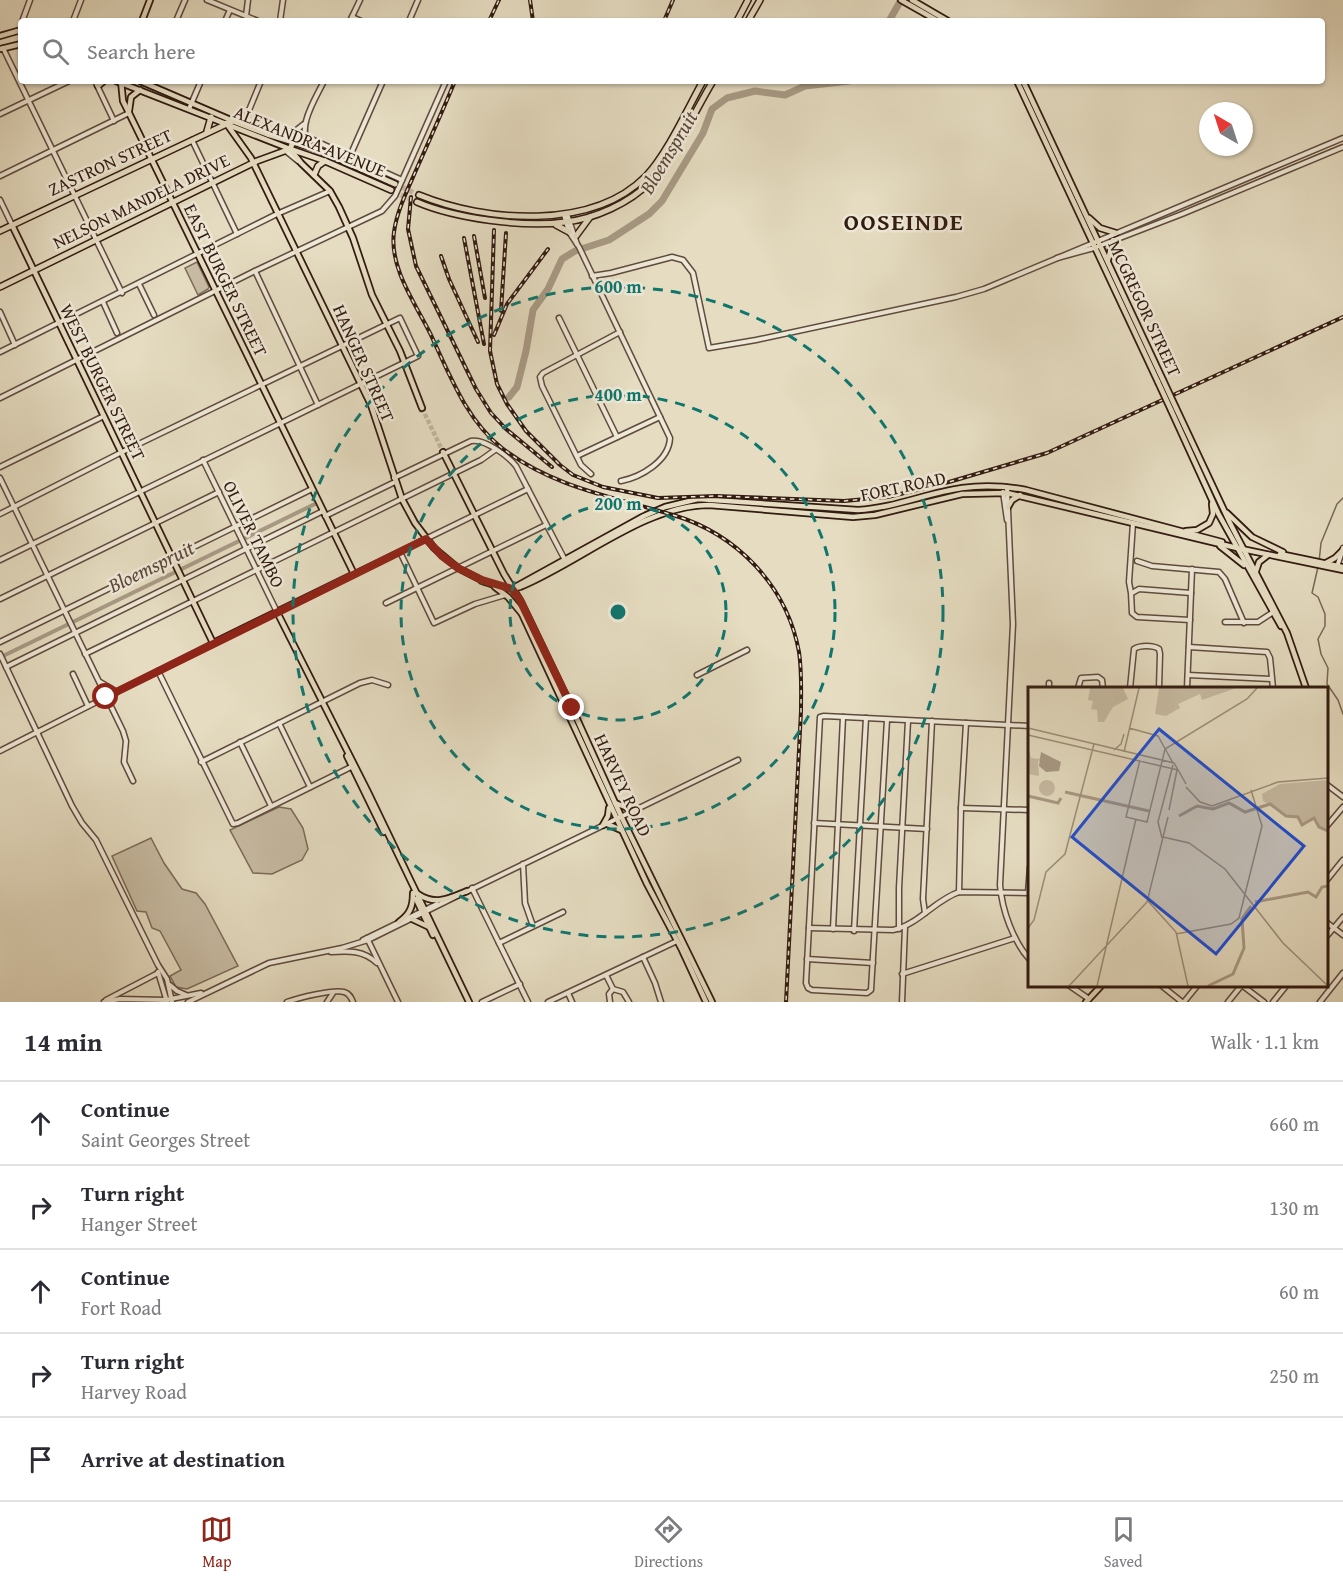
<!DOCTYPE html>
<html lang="en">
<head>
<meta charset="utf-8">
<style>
  body { margin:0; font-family:"Gentium Book Plus",serif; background:#f7f7f7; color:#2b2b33 }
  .compass { position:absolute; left:1199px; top:102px; width:54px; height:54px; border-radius:50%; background:#fff; box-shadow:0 2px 4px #0004; rotate:321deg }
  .stop { position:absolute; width:18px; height:18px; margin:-14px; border:4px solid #8f2418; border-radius:50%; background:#fff }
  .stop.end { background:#8f2418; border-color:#fff; box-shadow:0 2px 6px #0008 }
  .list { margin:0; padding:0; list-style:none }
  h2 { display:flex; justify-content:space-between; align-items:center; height:78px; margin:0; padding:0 24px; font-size:26px }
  h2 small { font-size:20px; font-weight:400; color:#7c7c81 }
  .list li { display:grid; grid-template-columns:39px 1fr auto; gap:18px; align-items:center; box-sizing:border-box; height:84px; padding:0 24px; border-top:2px solid #e1e1e2 }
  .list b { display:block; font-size:22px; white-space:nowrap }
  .list p { margin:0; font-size:20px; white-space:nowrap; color:#7c7c81 }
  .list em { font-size:20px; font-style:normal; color:#7c7c81 }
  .icon { flex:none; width:33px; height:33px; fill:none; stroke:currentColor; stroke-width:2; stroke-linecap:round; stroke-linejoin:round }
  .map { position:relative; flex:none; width:1343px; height:1002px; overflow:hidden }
  .search { position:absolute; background:#fff; box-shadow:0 2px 4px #0004; left:18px; right:18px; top:18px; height:66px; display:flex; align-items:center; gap:15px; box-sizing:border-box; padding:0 21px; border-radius:6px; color:#7c7c81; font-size:22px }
  .sheet { height:498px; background:#fff }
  nav { display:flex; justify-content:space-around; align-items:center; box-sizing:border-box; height:84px; border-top:2px solid #e1e1e2; background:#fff; font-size:16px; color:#7c7c81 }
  nav a { display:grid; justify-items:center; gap:3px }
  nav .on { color:#8f2418 }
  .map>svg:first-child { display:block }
  .green { fill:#c7bba3; stroke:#7c6b5a; stroke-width:1.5 }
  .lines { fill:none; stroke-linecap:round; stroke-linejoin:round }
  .stream { stroke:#796757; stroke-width:1.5 }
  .canal { stroke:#a89a85; stroke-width:4 }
  .river { stroke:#a89a85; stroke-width:7 }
  .major-tunnel { stroke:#c1b59e; stroke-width:4.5; stroke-dasharray:4.5 2; stroke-linecap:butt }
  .highway-tunnel { stroke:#c1b59e; stroke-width:5; stroke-dasharray:5 2.5; stroke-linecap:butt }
  .minor-casing { stroke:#5f4b3d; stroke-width:7 }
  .major-casing { stroke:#321b11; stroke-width:8 }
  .highway-casing { stroke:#321b11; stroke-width:8 }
  .minor { stroke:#eee8d7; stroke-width:4 }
  .major { stroke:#e5dcc1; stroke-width:4.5 }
  .highway { stroke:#e5dcc1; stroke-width:5 }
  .rail-casing { stroke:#321b11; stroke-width:4 }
  .rail { stroke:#eee8d7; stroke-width:1.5; stroke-dasharray:4.5; stroke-linecap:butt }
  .major-bridge-casing { stroke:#321b11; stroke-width:8; stroke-linecap:butt }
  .major-bridge { stroke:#e5dcc1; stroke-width:4.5 }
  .route { stroke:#8f2418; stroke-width:8 }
  .ring { fill:none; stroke:#0f766e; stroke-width:3; stroke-dasharray:10 8 }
  .labels { text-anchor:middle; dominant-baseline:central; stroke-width:5; stroke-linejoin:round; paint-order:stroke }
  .street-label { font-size:18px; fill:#321b11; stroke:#eee8d7 }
  .water-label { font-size:20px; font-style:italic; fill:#5b473a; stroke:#eee8d7 }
  .district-label { font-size:24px; font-weight:bold; letter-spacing:1.5px; fill:#321b11; stroke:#eee8d7 }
  .inset-river { fill:none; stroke:#a89a85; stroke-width:3 }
  .inset-road { fill:none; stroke:#9d8f7b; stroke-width:1.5 }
  .view { fill:#1d4ed8; fill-opacity:0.15; stroke:#1d4ed8; stroke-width:3 }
  .inset-edge { fill:none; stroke:#321b11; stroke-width:3 }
  .centre { fill:#0f766e; stroke:#eee8d7; stroke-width:3 }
  .ring-label { font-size:18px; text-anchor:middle; font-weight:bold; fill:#0f766e; stroke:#eee8d7; stroke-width:5; stroke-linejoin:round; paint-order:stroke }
</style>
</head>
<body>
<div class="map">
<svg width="1343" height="1002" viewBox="0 0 1343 1002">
  <rect width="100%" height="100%" fill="#e5dcc1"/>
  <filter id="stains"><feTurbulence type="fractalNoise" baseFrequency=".00333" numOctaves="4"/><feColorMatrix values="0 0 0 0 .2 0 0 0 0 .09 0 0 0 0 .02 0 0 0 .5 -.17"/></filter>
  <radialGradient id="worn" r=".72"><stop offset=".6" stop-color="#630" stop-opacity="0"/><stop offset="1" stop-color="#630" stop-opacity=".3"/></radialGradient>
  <g class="green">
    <polygon points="197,262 209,287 208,289 198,295 185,268"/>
    <polygon points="279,807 291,809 303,828 308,849 302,860 272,874 253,873 230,830"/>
    <polygon points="151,838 164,863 182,889 196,893 205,904 238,966 187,989 176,987 170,976 181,970 160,931 152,928 146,912 137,911 112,856"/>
  </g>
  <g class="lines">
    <g class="stream">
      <polyline points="1319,562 1321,543 1337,504 1343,498"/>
      <polyline points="1318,567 1312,593 1318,597 1325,614 1325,626 1318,639 1321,654 1328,668 1327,684 1338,700 1343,714"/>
    </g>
    <polyline class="canal" points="1,657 317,503"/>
    <g class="river">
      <polyline points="889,21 901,0"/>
      <polyline points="509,397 517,387 526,351 533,310 548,289 562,259 575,251 609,240 649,214 662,201 703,133 712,109 727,98 755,91 785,95 805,86 849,81"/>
    </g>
    <polyline class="major-tunnel" points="422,408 443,452"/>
    <g class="highway-tunnel">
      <polyline points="395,184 419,195"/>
      <polyline points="394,192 417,202"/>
    </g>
    <g class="minor-casing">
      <g id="minor">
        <polyline points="207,0 258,21"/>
        <polyline points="246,16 248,0"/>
        <polyline points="352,17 361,21"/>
        <polyline points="23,19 30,0"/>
        <polyline points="73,21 81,0"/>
        <polyline points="176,21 185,0"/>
        <polyline points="225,21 230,10"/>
        <polyline points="280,21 283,0"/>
        <polyline points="350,21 360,0"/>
        <polyline points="409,21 418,0"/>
        <polyline points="3,48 122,293"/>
        <polyline points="95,81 114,121"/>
        <polyline points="189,109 201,81"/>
        <polyline points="0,114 69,81"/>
        <polyline points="247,115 261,81"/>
        <polyline points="280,137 290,135 304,124"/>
        <polyline points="309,138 402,180"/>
        <polyline points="192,140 237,234"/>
        <path d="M310 146C295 129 316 98 324 81"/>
        <polyline points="286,151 298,161"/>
        <polyline points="350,156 383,81"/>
        <polyline points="0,176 129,113"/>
        <polyline points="0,200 12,225"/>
        <polyline points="567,214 577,244"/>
        <path d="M564 215 569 232 579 247 670 438C669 461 641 477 621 481"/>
        <polyline points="1057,258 1094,248 1182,214 1343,147"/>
        <polyline points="255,271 318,405"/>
        <polyline points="592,276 611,273 672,257 683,260 693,273 709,348 756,340 956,297 984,289 1343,138"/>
        <polyline points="139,284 154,315"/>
        <polyline points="103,302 117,333"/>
        <polyline points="0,312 15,345"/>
        <polyline points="559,318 617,437"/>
        <polyline points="0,352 277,214 330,191"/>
        <polyline points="0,398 255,271 382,211 395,196 446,81"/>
        <polyline points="577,456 660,417"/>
        <polyline points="203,460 277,612"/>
        <polyline points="0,467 104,416"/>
        <polyline points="591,474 581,465 542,386 540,377 543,373 620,332"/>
        <polyline points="0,478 123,731 126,741 124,762 133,781"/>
        <path d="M394 478 471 441C484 438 508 456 516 466L566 562"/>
        <path d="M1007 487 1013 624 1000 885C1002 910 1013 941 1030 960"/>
        <polyline points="1003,492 1007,520"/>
        <polyline points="0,514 122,452 400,318 418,356 0,560"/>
        <polyline points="325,516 395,482"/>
        <polyline points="1133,523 1129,582 1131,593 1132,613 1137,617 1190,620"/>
        <polyline points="400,552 434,623 475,604 505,595"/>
        <polyline points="1137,561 1152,566 1219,572 1225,579 1244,623"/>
        <polyline points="1337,567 1343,548"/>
        <polyline points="354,574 528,489"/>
        <polyline points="1132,593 1139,589 1191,593"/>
        <polyline points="0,599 219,492"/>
        <polyline points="386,603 546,525"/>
        <polyline points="1225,622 1258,622 1275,611"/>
        <polyline points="0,642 312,489"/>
        <polyline points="1189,647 1267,652 1270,658 1273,688"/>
        <polyline points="0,654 72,806 82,823 96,840 158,965 167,979 172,1002"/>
        <polyline points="85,654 481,460 495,450"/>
        <polyline points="6,667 323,511"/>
        <polyline points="158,671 233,824 238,823 351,767"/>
        <polyline points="73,674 88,706"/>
        <polyline points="697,675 747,650"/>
        <polyline points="1188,675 1271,679"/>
        <polyline points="100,682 117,692"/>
        <polyline points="1049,688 1049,683"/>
        <polyline points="1078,688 1081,678 1098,677 1102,680 1103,688"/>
        <path d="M1130 688 1134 649C1140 645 1153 645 1159 649L1160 654 1159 688"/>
        <polyline points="1187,688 1192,569"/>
        <polyline points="887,720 871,990 867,993 812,990 808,988 806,983 820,717 824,716 1030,726"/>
        <polyline points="279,723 310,787"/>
        <polyline points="240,742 271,806"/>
        <polyline points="0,751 213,643"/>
        <polyline points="201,762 360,683 372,680 388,685"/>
        <polyline points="1326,784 1343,797"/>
        <polyline points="961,808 1030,810"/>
        <polyline points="814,823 927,829"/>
        <polyline points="1326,827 1343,807"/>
        <polyline points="523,864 525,903 533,926"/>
        <polyline points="1326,881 1343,860"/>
        <polyline points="472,888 528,1002"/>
        <polyline points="466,892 738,760"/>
        <polyline points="959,892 961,808 966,723"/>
        <polyline points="1028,893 1030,867"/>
        <polyline points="925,913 923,899 932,721"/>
        <polyline points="1326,922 1343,935"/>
        <path d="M809 928 893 930C918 925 935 900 959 892L1030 893"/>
        <polyline points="833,929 843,717"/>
        <polyline points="899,929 899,888 908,721"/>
        <polyline points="854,931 866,718"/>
        <polyline points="1326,937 1343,917"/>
        <polyline points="367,938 398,1002"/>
        <polyline points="363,940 437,904"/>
        <polyline points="499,943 563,912"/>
        <path d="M331 952C349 951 363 950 377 963"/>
        <polyline points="643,957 655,983 661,1002"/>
        <polyline points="807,959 873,963"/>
        <polyline points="158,972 167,1002"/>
        <polyline points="902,974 1015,938"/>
        <polyline points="606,975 613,989 623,992 629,1002"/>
        <polyline points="170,985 177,991 186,995"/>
        <polyline points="1070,986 1089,999"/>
        <polyline points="1162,986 1182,1002"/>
        <polyline points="1243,986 1264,1002"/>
        <polyline points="568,993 572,1002"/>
        <polyline points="106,1000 158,973"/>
        <polyline points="104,1002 120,999 166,1000 201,993"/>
        <polyline points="188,1002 269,963 342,948 368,940 459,895"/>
        <path d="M287 1002C298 998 333 989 344 992 349 993 351 997 353 1002"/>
        <polyline points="327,1002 333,993"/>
        <polyline points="482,1002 520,984"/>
        <polyline points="548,1002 677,941"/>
        <polyline points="610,1002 609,994 613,989"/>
        <polyline points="902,1002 905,927"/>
        <polyline points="1184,1002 1197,986"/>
        <polyline points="1228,1002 1241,986"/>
        <polyline points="1273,1002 1286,986"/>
        <polyline points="1320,1002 1343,973"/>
      </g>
    </g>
    <g class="major-casing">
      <g id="major">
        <polyline points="901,0 938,21"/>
        <polyline points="912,0 948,21"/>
        <polyline points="142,21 150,0"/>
        <polyline points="0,36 21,30"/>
        <polyline points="0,49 21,44"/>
        <polyline points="116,81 290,149 301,163 330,191 339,207 353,238 372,295 400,351 422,408"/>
        <polyline points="140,81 233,121"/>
        <polyline points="1017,81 1158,382"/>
        <polyline points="1023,81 1163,380"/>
        <polyline points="98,86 104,81"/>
        <polyline points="129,111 131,97 140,90"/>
        <polyline points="226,123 251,158 371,405 402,499 415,523 434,548 458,568 485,582"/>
        <polyline points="1089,218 1100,228 1116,233"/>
        <polyline points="12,225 213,643 354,574 129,113 123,101 121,81"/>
        <polyline points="1108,260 1113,240"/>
        <polyline points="1176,408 1230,523 1287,633 1306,688"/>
        <polyline points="1171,410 1218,513 1281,626"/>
        <polyline points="443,452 504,574 520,600 572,708 621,816 712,1002"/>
        <polyline points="1008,507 1012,500 1020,495"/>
        <polyline points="1227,513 1252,537 1283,552"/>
        <polyline points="1186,531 1197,530 1209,523 1213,514 1212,504"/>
        <polyline points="1220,546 1244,565"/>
        <polyline points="1280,554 1343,567"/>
        <polyline points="1324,564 1335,558 1342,551"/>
        <polyline points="1256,571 1259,562 1268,555"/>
        <path d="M482 581C495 585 506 591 520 587 579 563 645 505 709 505L853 517 875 515 962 494 1007 493 1237 548 1343 570"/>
        <path d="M517 586 644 516 665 507 698 499 858 510C894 508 927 493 962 488 984 485 1005 486 1026 490L1222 542"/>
        <polyline points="495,587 508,597 523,615"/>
        <polyline points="277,612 368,792 469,1002"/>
        <polyline points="522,614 647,884 682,950 706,1002"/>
        <polyline points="347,756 384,832"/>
        <polyline points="615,803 633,810"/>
        <polyline points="605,823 621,830"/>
        <polyline points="603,825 608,816 609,808"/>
        <path d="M418 894C435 906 450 898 467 891"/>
        <polyline points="416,899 433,935"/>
        <polyline points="412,919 429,927"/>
        <path d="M399 922C410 914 413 907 413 893"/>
        <polyline points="1086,1002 1101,986"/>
      </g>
    </g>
    <g class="highway-casing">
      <g id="highway">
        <polyline points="737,21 748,0"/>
        <polyline points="748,21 760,0"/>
        <polyline points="207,131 211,117"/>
        <polyline points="290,149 325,161 391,190"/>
        <polyline points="314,175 318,166 325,161"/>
        <path d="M419 195C485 222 592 231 646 176 667 154 688 108 703 81"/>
        <path d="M417 202C454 218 524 228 565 222 594 219 630 203 650 182 674 157 695 111 713 81"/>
        <polyline points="556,225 569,232"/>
        <polyline points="0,231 233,121 267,134 316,149 395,184"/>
        <polyline points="576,236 590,217"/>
        <polyline points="0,287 257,161 290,149 293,142"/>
      </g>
    </g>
    <use href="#minor" class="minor"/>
    <use href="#major" class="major"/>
    <use href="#highway" class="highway"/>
    <g class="rail-casing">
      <g id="rail">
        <polyline points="530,0 533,21"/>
        <polyline points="489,21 499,0"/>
        <polyline points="664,21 673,0"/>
        <path d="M455 81C443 110 430 139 417 168 408 189 397 210 394 232 389 267 415 303 430 333 449 373 466 420 502 448 552 487 614 497 673 515 737 534 787 586 799 652 802 672 801 691 801 711L786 1002"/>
        <polyline points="411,197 408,229 416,266 476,389 491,413 506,429 552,467"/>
        <polyline points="494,230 490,351 497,384 507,404 526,431 560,465 573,475 603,487 658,498 716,496 844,501 888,497 949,482 1047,453 1343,317"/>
        <polyline points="474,236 485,298"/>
        <polyline points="464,238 484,344"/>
        <polyline points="441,256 449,279 478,342"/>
        <polyline points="501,311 506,233"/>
        <polyline points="494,335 507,304 548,249"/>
      </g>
    </g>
    <use href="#rail" class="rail"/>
    <g class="major-bridge-casing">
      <g id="major-bridge">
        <polyline points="1163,380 1176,408"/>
        <polyline points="1158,382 1171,410"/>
      </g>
    </g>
    <use href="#major-bridge" class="major-bridge"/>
  </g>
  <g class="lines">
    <polyline class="route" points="106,697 426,539 442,556 458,568 482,580 512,589 520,600 572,708"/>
  </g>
  <g class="ring">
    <circle cx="618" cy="612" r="108"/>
    <circle cx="618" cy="612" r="217"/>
    <circle cx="618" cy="612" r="325"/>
  </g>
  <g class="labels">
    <g class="street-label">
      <text transform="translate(310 141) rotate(22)">ALEXANDRA AVENUE</text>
      <text transform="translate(110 162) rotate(-25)">ZASTRON STREET</text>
      <text transform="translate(141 201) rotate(-26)">NELSON MANDELA DRIVE</text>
      <text transform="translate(226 280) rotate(64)">EAST BURGER STREET</text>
      <text transform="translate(1145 308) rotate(65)">MCGREGOR STREET</text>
      <text transform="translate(364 363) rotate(66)">HANGER STREET</text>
      <text transform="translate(103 382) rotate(64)">WEST BURGER STREET</text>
      <text transform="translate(903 486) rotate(-12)">FORT ROAD</text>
      <text transform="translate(254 534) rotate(64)">OLIVER TAMBO</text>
      <text transform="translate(623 785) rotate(65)">HARVEY ROAD</text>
    </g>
    <g class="water-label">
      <text transform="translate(668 152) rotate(-59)">Bloemspruit</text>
      <text transform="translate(151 566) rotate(-26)">Bloemspruit</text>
    </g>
    <g class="district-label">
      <text x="904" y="221">OOSEINDE</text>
    </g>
  </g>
  <g transform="translate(1028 687)">
    <rect width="300" height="300" fill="#e5dcc1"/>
    <path d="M62 1H95L100 12 85 20 76 35H70L69 23 63 22 65 14 60 13ZM131 1H208L174 13 172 7 150 17 152 21 138 29 127 27ZM0 59 3 71 11 72 14 67 25 77 21 81 10 73 11 89 0 87ZM300 93V144L291 140 286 131 274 138 270 130 258 129 235 114 234 107 252 97ZM11 101a8 8 0 1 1 16 0a8 8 0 1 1-16 0Z" fill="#c7bba3"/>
    <path d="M13 65 33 75 31 84 18 85 11 79Z" fill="#a89a85"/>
    <path class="inset-river" d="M37 105 121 124M0 109 30 116 33 111M151 129 169 119 185 122 201 116 217 125 242 117 258 129 270 130 274 138 286 131 291 140 300 144M227 215 280 205 288 210 294 200 300 199M180 299 205 287 216 261 214 232 223 219"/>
    <path class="inset-road" d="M0 41 146 76 158 97M101 41 130 49 145 76M0 48 150 83M86 63 93 57 96 47M96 65 111 1M112 73 98 130 119 135 137 62 219 12 229 1M158 100 172 115 184 119 250 95 300 91M141 123 149 83M135 150 161 156 197 182 255 256 300 299M134 151 130 135 145 78M103 153 108 132M119 213 148 245 160 299M0 241 6 233 18 185 37 167 66 57M148 247 203 237 211 231 234 139 223 103M41 299 119 215 140 130M69 299 103 153"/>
    <path class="view" d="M131 42 276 159 188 267 44 150Z"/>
    <rect width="300" height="300" class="inset-edge"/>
  </g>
  <circle cx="618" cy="612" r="9" class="centre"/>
  <g class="ring-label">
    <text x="618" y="293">600 m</text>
    <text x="618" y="401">400 m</text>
    <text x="618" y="510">200 m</text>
  </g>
  <rect width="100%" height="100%" filter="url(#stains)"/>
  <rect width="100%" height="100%" fill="url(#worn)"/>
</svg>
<svg class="compass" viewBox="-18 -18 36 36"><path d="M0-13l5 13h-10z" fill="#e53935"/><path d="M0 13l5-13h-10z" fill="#7c7c81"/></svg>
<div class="stop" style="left:106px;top:697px"></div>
<div class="stop end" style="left:572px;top:708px"></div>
<div class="search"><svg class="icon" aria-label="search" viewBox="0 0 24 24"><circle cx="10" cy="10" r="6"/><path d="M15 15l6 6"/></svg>Search here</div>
</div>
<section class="sheet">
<h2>14 min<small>Walk · 1.1 km</small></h2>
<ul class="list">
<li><svg class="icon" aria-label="ahead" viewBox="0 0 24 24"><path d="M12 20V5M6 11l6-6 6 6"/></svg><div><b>Continue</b><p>Saint Georges Street</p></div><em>660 m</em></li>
<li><svg class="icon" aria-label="right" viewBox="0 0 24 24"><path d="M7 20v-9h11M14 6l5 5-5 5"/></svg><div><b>Turn right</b><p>Hanger Street</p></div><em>130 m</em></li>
<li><svg class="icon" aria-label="ahead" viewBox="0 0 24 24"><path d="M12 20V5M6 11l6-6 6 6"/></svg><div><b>Continue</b><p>Fort Road</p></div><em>60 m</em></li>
<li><svg class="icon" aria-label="right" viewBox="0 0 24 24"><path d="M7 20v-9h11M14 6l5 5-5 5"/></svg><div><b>Turn right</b><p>Harvey Road</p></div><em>250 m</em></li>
<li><svg class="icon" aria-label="arrive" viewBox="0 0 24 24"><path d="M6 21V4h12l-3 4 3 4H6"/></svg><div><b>Arrive at destination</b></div></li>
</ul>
</section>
<nav>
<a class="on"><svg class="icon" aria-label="map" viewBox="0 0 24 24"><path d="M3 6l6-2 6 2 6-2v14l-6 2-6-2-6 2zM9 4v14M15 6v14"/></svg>Map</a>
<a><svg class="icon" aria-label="directions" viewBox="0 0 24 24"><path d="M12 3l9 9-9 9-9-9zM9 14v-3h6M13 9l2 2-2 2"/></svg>Directions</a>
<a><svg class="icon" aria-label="saved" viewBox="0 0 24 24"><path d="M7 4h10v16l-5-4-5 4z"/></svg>Saved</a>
</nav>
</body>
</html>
